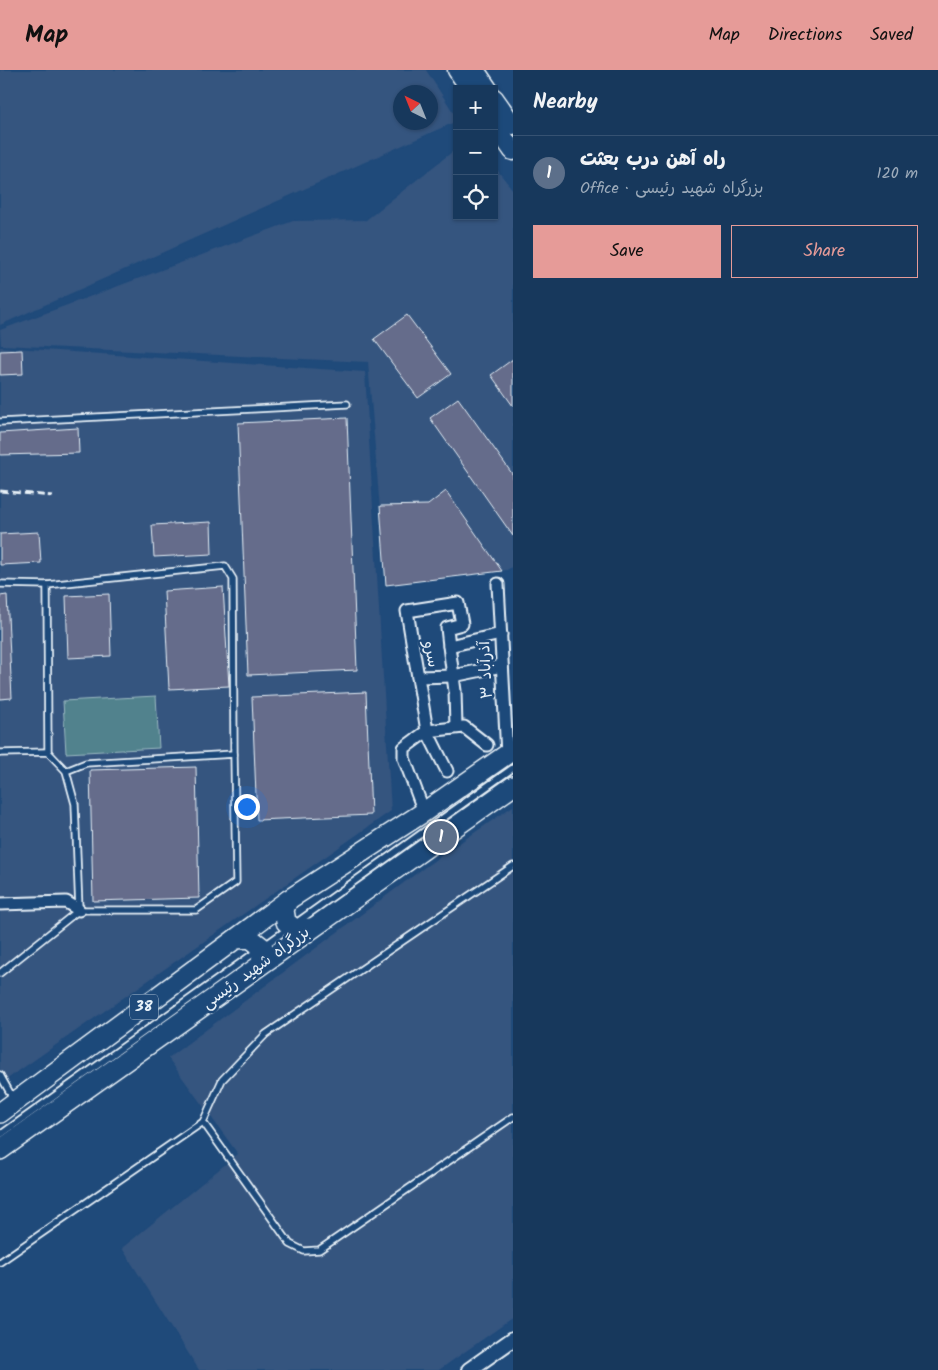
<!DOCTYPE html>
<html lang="en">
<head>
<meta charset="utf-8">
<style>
  body { margin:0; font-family:Kalam,"Playpen Sans Arabic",sans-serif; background:#203f62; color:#f1f3f6 }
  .controls { position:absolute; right:15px; top:15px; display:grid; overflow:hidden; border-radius:0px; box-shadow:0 1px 4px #0004 }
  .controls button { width:45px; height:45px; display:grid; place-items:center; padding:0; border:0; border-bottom:1px solid #365272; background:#17385c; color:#f1f3f6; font:25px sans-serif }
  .compass { position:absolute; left:393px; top:15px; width:45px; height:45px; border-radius:50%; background:#17385c; box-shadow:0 1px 4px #0004; rotate:317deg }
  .you { position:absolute; left:246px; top:736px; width:18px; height:18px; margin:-12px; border:4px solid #fff; border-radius:50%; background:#1a73e8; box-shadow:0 0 0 8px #1a73e833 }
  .badge { display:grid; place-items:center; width:32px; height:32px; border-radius:50%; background:#e69b98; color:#fff; font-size:16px; font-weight:700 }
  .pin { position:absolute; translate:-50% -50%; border:2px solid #fff; box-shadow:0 1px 5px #0006 }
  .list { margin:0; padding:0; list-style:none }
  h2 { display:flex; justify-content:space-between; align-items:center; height:65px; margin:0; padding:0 20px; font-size:21px }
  h2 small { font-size:16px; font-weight:400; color:#9eacbb }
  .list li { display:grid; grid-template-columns:32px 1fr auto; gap:15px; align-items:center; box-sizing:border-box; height:75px; padding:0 20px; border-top:1px solid #365272 }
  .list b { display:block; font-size:19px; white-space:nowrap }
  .list p { margin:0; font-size:16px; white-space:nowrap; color:#9eacbb }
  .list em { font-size:16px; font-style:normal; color:#9eacbb }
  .actions { display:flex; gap:10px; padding:15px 20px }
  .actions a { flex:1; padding:11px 0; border:1px solid #e69b98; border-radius:0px; text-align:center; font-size:18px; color:#e69b98 }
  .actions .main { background:#e69b98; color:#111 }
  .icon { flex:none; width:28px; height:28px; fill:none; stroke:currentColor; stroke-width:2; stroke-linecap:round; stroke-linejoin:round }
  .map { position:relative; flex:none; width:513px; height:1300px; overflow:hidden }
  header { display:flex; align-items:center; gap:30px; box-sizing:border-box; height:70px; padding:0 25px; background:#e69b98; color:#111 }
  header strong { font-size:24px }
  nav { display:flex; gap:28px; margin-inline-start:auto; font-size:18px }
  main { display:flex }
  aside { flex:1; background:#17385c }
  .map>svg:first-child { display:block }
  .built { fill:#34547f; fill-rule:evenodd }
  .green { fill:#51828d; stroke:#9cbac2 }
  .building { fill:#656c8b; stroke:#e8f1f8 }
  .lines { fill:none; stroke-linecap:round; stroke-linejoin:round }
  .service-casing { stroke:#e8f1f8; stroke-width:9 }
  .minor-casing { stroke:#e8f1f8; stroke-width:15 }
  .tertiary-casing { stroke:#e8f1f8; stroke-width:18 }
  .primary-casing { stroke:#e8f1f8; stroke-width:21 }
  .trunk-casing { stroke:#e8f1f8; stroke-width:22 }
  .service { stroke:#1f4a7a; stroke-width:5.5 }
  .minor { stroke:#1f4a7a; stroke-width:11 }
  .tertiary { stroke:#1f4a7a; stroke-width:14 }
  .primary { stroke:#1f4a7a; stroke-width:18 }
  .trunk { stroke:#1f4a7a; stroke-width:19 }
  .rail { stroke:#e8f1f8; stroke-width:3; stroke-dasharray:8 4; stroke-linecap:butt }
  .labels { text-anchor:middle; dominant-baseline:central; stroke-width:5; stroke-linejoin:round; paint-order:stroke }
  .shield { fill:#1f4a7a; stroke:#acbfd2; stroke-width:1 }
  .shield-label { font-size:15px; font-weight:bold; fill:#e8f1f8 }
  .street-label { font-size:16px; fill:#e8f1f8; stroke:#1f4a7a }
</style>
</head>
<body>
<header>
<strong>Map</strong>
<nav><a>Map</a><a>Directions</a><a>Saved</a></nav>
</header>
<main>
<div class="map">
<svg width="513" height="1300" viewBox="0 0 513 1300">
  <rect width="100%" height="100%" fill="#1f4a7a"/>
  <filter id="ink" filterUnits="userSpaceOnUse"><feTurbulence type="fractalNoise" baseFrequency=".02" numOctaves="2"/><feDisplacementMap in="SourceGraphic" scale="10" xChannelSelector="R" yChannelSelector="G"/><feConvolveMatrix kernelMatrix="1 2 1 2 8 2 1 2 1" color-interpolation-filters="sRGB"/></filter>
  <g filter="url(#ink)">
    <g class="built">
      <path d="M0 0H426L457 48V51L0 255ZM430 22V52H400V22Z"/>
      <polygon points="457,78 457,146 494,146 494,96 513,120 513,496 507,500 386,515 368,292 1,275 0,260 293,151 366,150"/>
      <polygon points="0,277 365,302 391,741 0,1014"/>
      <polygon points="513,736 513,1248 439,1300 199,1300 122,1178 238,1084 168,988 425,797"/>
    </g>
    <polygon class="green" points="156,626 159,678 66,683 63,631"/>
    <g class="building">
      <polygon points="407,245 451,304 418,328 374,269"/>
      <polygon points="22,280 23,304 0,305 0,281"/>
      <polygon points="513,289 513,336 491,305"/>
      <polygon points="458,328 513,405 513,466 430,348"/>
      <polygon points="347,348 357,600 248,605 238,353"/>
      <polygon points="78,358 79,383 0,385 0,363"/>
      <polygon points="446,421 502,501 386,515 380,436 428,435"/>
      <polygon points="211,452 212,484 154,487 152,455"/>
      <polygon points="39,462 41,493 0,495 0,464"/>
      <polygon points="223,517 229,616 169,619 164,521"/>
      <polygon points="109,524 111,586 68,588 66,526"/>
      <polygon points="7,525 12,628 0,629 0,526"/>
      <polygon points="366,622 371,745 257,750 252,627"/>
      <polygon points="196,697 199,828 93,831 90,700"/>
    </g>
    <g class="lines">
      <g class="service-casing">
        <g id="service">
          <polyline points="0,352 347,334"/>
          <polyline points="0,514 47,515"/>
          <polyline points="48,682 47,515 225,496 233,509 234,684"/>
          <polyline points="0,683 48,682 66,701 75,734 79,840"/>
          <polyline points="296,853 513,698"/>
          <polyline points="0,903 79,840 196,840 236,812 234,684 86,693 66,701"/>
          <polyline points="0,1005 14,1030"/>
          <polyline points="203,1052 290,1174 304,1181 319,1180 513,1047"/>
          <polyline points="0,1065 289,858"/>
          <polyline points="0,1192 203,1052 222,1010 266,964 513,796"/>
        </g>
      </g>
      <g class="minor-casing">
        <g id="minor">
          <polyline points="498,514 507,685"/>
          <polyline points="449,576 455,621 456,657"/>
          <polyline points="418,607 453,606 502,596"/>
          <polyline points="447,701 427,661 464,657 487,675"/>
          <polyline points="424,742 404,688 404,678 427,661 407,541 458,533 462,554 447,558 449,576 501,564"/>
          <polyline points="0,834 66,832 79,840"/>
        </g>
      </g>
      <g class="tertiary-casing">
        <polyline id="tertiary" points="469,1300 513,1269"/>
      </g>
      <g class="primary-casing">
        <g id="primary">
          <polyline points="457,0 470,19"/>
          <polyline points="475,0 488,19"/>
          <polyline points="494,28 513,55"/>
          <polyline points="494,54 513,81"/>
        </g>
      </g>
      <g class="trunk-casing">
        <g id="trunk">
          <polyline points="288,830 284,840 286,852 295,859 311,858"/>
          <polyline points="236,869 250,868 263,878 261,894"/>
          <polyline points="0,1043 288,830 424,742 513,680"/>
          <polyline points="0,1080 513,716"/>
        </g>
      </g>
      <use href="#service" class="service"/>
      <use href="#minor" class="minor"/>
      <use href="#tertiary" class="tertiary"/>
      <use href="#primary" class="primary"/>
      <use href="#trunk" class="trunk"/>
      <polyline class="rail" points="0,421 53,426"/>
    </g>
  </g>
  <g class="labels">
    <rect class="shield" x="130" y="924.5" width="28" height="25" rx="4"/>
    <g class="shield-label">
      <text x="144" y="937">38</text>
    </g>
    <g class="street-label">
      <text transform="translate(431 584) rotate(80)">سرو</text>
      <text transform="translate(486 600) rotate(-93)">۳ آذرآباد</text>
      <text transform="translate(256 898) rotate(-36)">بزرگراه شهید رئیسی</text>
    </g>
  </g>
</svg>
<div class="controls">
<button>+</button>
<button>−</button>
<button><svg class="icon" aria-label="locate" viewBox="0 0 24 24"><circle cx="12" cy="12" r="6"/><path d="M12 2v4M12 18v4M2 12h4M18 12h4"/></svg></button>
</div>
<svg class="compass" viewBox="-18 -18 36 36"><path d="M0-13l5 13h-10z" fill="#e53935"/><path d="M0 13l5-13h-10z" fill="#9eacbb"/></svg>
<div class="you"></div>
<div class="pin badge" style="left:441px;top:767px;background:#5c6f8a">1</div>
</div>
<aside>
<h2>Nearby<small></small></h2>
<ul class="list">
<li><span class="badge" style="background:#5c6f8a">1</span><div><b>راه آهن درب بعثت</b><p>Office · بزرگراه شهید رئیسی</p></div><em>120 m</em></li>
</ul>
<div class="actions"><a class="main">Save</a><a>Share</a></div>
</aside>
</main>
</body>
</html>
